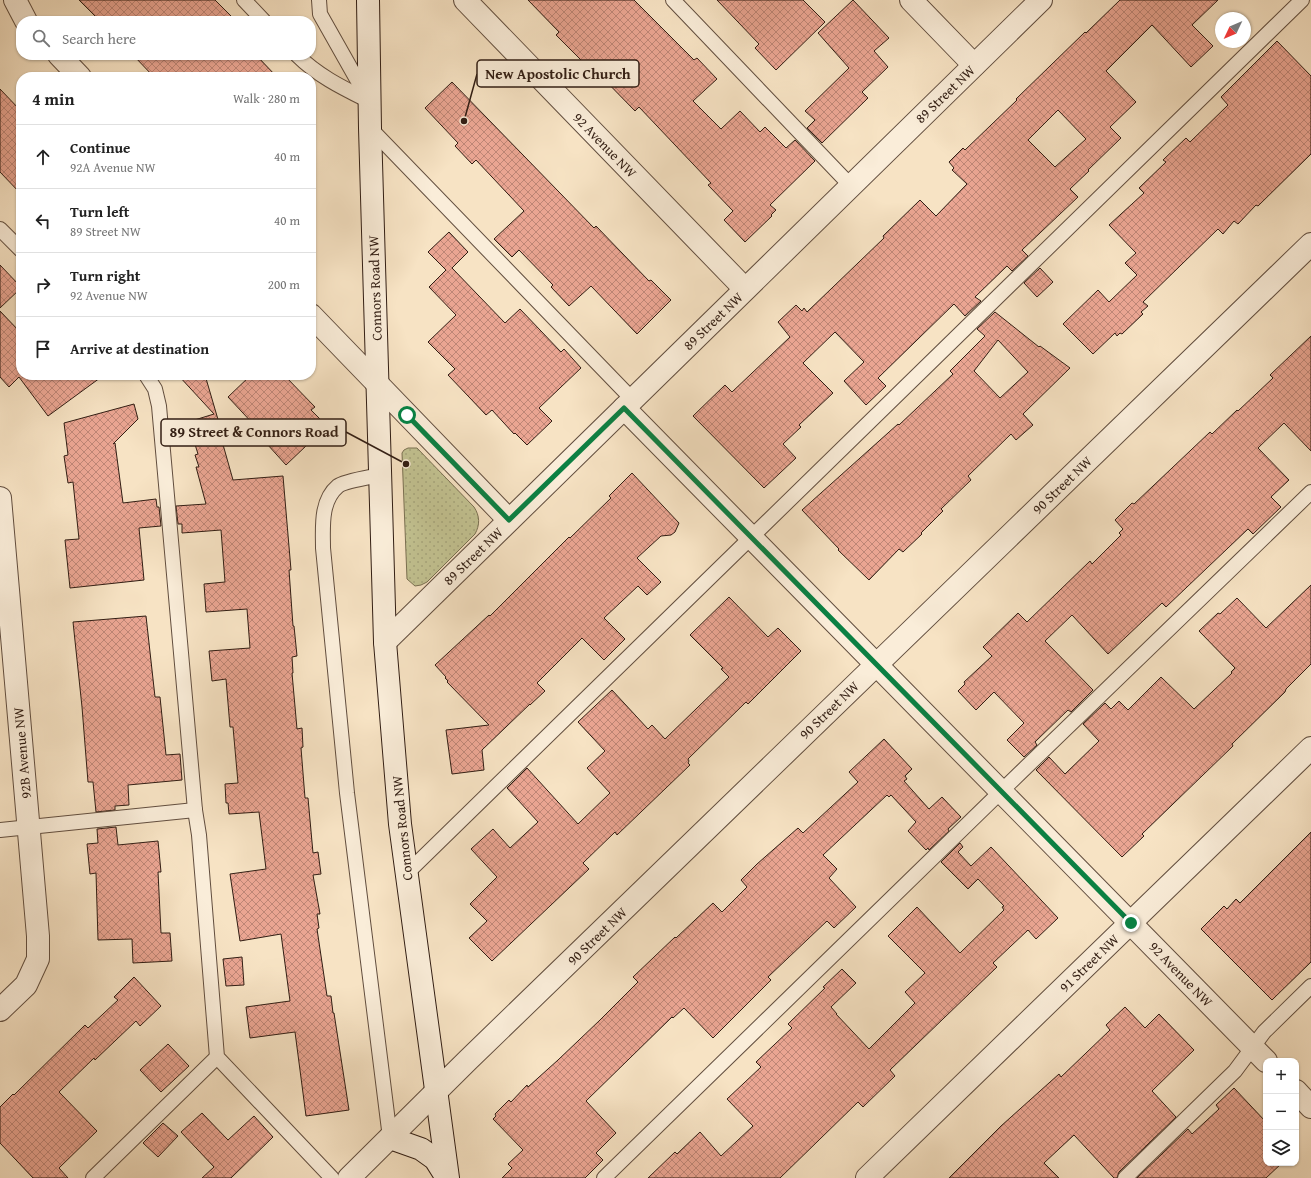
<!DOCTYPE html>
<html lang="en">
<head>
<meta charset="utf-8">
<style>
  body { margin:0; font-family:"Gentium Book Plus",serif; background:#f6f6f6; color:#222 }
  .controls { position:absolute; right:12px; bottom:12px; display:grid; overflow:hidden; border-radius:8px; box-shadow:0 1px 3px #0004 }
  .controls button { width:36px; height:36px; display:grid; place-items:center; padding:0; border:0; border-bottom:1px solid #e0e0e0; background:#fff; color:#222; font:20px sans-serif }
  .compass { position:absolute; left:1215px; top:12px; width:36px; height:36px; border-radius:50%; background:#fff; box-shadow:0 1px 3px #0004; rotate:226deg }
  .stop { position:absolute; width:12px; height:12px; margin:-9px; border:3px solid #0b8043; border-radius:50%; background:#fff }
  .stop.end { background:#0b8043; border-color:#fff; box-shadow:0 1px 4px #0008 }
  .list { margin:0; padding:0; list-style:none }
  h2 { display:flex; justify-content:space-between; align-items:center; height:52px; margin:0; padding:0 16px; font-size:17px }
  h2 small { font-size:13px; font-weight:400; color:#767676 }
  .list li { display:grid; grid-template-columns:26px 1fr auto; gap:12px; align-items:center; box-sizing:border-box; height:64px; padding:0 16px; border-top:1px solid #e0e0e0 }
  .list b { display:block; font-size:15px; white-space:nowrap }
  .list p { margin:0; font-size:13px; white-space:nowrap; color:#767676 }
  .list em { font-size:13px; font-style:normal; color:#767676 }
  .icon { flex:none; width:22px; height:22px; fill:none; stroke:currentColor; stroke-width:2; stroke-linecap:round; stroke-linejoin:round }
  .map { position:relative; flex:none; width:1311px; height:1178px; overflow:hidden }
  .search { position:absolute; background:#fff; box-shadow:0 1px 3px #0004; left:16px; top:16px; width:300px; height:44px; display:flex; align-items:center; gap:10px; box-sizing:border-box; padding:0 14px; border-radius:16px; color:#767676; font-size:15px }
  .panel { position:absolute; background:#fff; box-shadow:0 1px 3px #0004; left:16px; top:72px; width:300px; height:308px; border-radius:16px }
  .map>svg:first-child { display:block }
  .grass { fill:url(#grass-dots); stroke:#7a7052 }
  .building { fill:url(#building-cross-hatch); stroke:#311d13; fill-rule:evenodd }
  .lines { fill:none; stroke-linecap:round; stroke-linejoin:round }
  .lane-casing { stroke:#624e3f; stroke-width:16 }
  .street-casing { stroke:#624e3f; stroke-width:24 }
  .secondary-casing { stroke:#311d13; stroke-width:24 }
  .lane { stroke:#faedd9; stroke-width:14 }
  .street { stroke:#faedd9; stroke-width:22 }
  .secondary { stroke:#faedd9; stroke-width:22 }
  .route { stroke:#0b8043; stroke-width:5 }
  .labels { text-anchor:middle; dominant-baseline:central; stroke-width:3.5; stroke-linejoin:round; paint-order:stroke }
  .street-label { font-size:14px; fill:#311d13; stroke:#faedd9 }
  .leader { fill:none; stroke:#311d13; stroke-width:1.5 }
  .callout-dot { fill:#311d13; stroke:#faedd9; stroke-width:1.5 }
  .callout { fill:#faedd9; stroke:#311d13; stroke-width:1.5 }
  .callout-label { font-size:15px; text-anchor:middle; font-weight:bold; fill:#311d13 }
</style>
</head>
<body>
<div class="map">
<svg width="1311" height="1178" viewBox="0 0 1311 1178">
  <defs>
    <pattern id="grass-dots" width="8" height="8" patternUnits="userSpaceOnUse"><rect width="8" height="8" fill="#c2c291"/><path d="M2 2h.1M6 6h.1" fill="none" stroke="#a7a67c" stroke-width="1.8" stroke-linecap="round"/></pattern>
    <pattern id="building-cross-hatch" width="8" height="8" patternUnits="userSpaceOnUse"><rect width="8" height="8" fill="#eaa592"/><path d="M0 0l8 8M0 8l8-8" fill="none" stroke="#be8676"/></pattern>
  </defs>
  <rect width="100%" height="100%" fill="#f7e3c4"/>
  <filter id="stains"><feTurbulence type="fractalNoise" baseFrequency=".005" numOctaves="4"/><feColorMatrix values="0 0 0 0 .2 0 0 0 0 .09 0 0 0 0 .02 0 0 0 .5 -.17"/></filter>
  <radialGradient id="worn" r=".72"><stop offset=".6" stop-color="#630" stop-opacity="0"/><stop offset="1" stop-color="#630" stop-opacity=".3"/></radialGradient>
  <path class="grass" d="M408 448H417L474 507C480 516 480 525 475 534L427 582 421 585 415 586 407 579 402 453 404 450Z"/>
  <g class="building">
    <polygon points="79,0 215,0 234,19 232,21 100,21"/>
    <polygon points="528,0 634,0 694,60 697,58 717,79 693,101 721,129 740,111 760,132 765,127 786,148 795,140 815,161 770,205 776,210 771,215 772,216 745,242 724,220 733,211 708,185 711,183 639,107 635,111 595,70 593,72 556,35 559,32"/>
    <polygon points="717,0 803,0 825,22 776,70 755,48 759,44"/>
    <polygon points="853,0 889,38 874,51 888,67 862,92 868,98 822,143 807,128 815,120 805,111 849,68 818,33"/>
    <path d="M1120 0H1218L1192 25 1213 46 1191 67 1152 25 1106 71 1136 102 1110 127 1121 138 1088 170 1089 171 1070 189 1078 197 1022 250 1028 256 1012 271 1007 266 975 297 981 301 965 316 954 304 878 378 886 386 866 405 844 381 864 362 835 332 803 363 833 393 799 425 801 427 783 444 796 458 764 488 693 416 725 385 732 392 790 337 778 322 796 305 802 311 804 308 807 312 884 238 883 236 920 200 936 216 967 184 952 170 954 168 949 162 963 148 965 150 1017 100 1016 99 1085 32 1086 33ZM1058 110 1086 139 1055 167 1028 140Z"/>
    <polygon points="1277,41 1311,76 1311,154 1258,206 1256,205 1238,224 1234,221 1223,234 1218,229 1143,302 1148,306 1141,312 1143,314 1122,334 1120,333 1117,336 1115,333 1093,354 1063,324 1098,290 1109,302 1137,275 1125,263 1136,253 1109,225 1144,193 1139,188 1166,162 1163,160 1186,138 1190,142 1228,105 1221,97"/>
    <polygon points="133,55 256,55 277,77 154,77"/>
    <polygon points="452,82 594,228 596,226 649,281 651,280 671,300 637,334 591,286 569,306 551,287 553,285 519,250 512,257 494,239 524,211 476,160 472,164 455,146 458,143 425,108"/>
    <polygon points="0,89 21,111 21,194 0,172"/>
    <polygon points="449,232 468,252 452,268 505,323 520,309 561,352 564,349 581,368 539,408 552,421 527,445 515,433 514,434 492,410 486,415 469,397 448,375 455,369 428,342 456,315 429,287 446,270 428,252"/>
    <polygon points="0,265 21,287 21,288 0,308"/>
    <polygon points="1040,268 1053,282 1037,297 1024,283"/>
    <polygon points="0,311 21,333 21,375 104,375 48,416 19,377 9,387 0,377"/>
    <path d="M995 312 1039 347 1040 346 1070 368 1023 414 1033 425 1016 440 1011 434 968 476 971 480 941 509 943 511 921 533 922 534 903 552 899 549 869 580 838 550 839 549 802 510 898 424 899 425 953 374 950 371 985 336 977 329ZM998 340 1028 372 1000 398 974 371Z"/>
    <polygon points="1311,336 1311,451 1284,423 1258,448 1289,480 1271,497 1281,507 1253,534 1248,529 1166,607 1162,603 1108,654 1072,615 1045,641 1093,690 1071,712 1068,710 1035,742 1037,745 1024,757 1007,740 1024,723 994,692 976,710 958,691 965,684 964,682 992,656 983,647 1018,613 1027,622 1090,561 1092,564 1121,535 1119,533 1123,529 1115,520 1132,503 1134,504 1210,432 1212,434 1237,410 1238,411 1273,378 1270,375"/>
    <polygon points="178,375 205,375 224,440 222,441 233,480 283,476 291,570 289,570 293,626 294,626 297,656 292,657 293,673 292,673 297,729 302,728 303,747 301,748 305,798 308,798 313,853 318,852 321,874 313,875 320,914 317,914 319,928 317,929 327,996 331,996 333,1013 334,1013 349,1110 306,1116 295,1032 250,1038 246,1007 290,1001 281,934 240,941 230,874 266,869 259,812 229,814 228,803 226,803 225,784 238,783 233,727 230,727 226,679 212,681 209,651 250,648 247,609 206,612 204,584 225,582 221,530 182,533 182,524 178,524 176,506 206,504 196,467 199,467 195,455 198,454 188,422 214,414"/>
    <polygon points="251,375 284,375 315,407 311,410 327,426 286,465 267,444 270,442 228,397"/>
    <polygon points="134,404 138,419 113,444 115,443 123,503 156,499 157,507 159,507 161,526 139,528 144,580 70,588 65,540 79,539 73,482 68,483 64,456 68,455 64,423"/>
    <polygon points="632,473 679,523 675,532 671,535 661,536 637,558 661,582 647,595 638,586 604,618 625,639 604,660 582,638 537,683 545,691 530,705 530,704 482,750 484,770 452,774 446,730 489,725 447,682 448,681 445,678 446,677 435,665 489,615 490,616 569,537 570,538 611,498 609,496"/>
    <polygon points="1311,585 1311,664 1286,689 1285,692 1232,744 1233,746 1142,834 1144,836 1122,857 1036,770 1049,757 1065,774 1099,741 1083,724 1105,703 1111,709 1119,701 1128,710 1161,677 1194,709 1232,673 1231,672 1235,668 1199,631 1218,613 1220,614 1237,598 1266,628"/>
    <polygon points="729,597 768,637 778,628 801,651 748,704 746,702 688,759 689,761 688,763 690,765 617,835 615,832 583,863 589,869 492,961 469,938 487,921 470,904 497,877 471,849 493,829 510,848 538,822 507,788 527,768 578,824 610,793 587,768 605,751 578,722 612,690 648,729 652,725 665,739 729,677 721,669 723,668 690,635"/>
    <polygon points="146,616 155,697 160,697 166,755 180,754 182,780 128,785 129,805 115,806 115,810 96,812 93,782 88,782 82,707 73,622"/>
    <polygon points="884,739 912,769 905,776 907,779 904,781 929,809 942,797 961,817 948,829 949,831 929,850 928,848 926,850 908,831 916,822 891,795 889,797 887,795 823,855 837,869 829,878 856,907 834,928 827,921 768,977 771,980 713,1038 684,1008 673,1018 672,1017 586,1101 616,1133 596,1153 603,1160 585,1178 502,1178 512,1168 508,1164 523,1150 493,1119 496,1116 495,1114 509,1100 511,1102 527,1085 528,1087 558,1060 600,1020 638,982 633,977 675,937 676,938 713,903 722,912 747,887 741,880 757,864 798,828 803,833 858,782 849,772"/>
    <polygon points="116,827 118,845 158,841 161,872 158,872 161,933 170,933 172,961 133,963 132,939 98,940 96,873 90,874 87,844 98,843 97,829"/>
    <polygon points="1311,832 1311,962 1272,1000 1201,929 1224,906 1227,909 1236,899 1240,903"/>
    <polygon points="960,843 963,847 958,852 971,866 991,847 1058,918 1036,939 1028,930 993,963 997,967 890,1070 895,1076 863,1107 858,1102 780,1178 648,1178 675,1152 677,1154 700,1132 721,1156 753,1126 727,1099 761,1067 756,1062 792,1028 788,1024 825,988 823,987 842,969 856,983 831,1007 837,1014 836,1014 869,1049 915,1003 905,992 925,973 888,936 917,907 960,953 1004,910 1002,907 1004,906 978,879 968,889 941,862"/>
    <polygon points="242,957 244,985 226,986 223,959"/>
    <polygon points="134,977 161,1006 140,1026 136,1021 95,1060 94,1058 59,1092 97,1131 59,1168 68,1178 33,1178 0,1143 0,1107 13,1094 14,1095 85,1025 88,1028 118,1000 114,997"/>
    <polygon points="1125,1007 1145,1028 1159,1014 1194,1050 1152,1091 1176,1117 1119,1172 1117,1178 1114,1178 1074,1135 1044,1163 1059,1178 949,1178 1001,1126 1059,1074 1061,1077 1110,1030 1106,1025"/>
    <polygon points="168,1044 189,1066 161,1092 140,1070"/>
    <polygon points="1234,1088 1266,1122 1266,1163 1282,1163 1266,1178 1137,1178 1188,1129 1192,1134 1219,1109 1216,1105"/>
    <polygon points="202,1113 228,1140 254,1116 273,1137 231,1178 202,1178 214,1167 181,1132"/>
    <polygon points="163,1123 178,1136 158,1157 143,1143"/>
  </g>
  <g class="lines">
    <g class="lane-casing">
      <g id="lane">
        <polyline points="244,0 264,21"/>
        <polyline points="319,0 320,14 368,99"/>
        <polyline points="673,0 851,186"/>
        <path d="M297 55C318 76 343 88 369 101"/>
        <polyline points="370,128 633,400"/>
        <polyline points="0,229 21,250"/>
        <polyline points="146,375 155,389 159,406 195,810 199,835 217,1057 332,1178"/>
        <path d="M380 475C371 477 344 481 338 486 320 501 323 528 323 548L347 793 390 1138"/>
        <polyline points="0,830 195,810"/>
        <polyline points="406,874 1302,0"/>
        <polyline points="93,1178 217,1057"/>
        <polyline points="604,1178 1020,773 1311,492"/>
        <polyline points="1125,1178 1235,1071 1264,1032 1311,986"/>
      </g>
    </g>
    <g class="street-casing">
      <g id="street">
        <polyline points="15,0 26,21"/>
        <polyline points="465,0 745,289"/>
        <polyline points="911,0 974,65"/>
        <polyline points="59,55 80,77"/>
        <polyline points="311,315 509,520"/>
        <polyline points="624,408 1266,1061"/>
        <polyline points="0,498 38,936 38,959 26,985 0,1010"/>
        <polyline points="385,642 1041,0"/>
        <polyline points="1296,1091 1311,1107"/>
        <polyline points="349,1178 468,1060 1311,244"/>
        <polyline points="867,1178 1311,748"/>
      </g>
    </g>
    <g class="secondary-casing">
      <g id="secondary">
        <polyline points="368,0 370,128 385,642 400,824 448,1178"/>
        <polyline points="390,1138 421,1149 435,1159 447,1178"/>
      </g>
    </g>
    <use href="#lane" class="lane"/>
    <use href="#street" class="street"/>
    <use href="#secondary" class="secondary"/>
  </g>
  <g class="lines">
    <polyline class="route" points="407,415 509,520 624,408 1131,923"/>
  </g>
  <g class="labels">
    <g class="street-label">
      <text transform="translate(945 94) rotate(-44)">89 Street NW</text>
      <text transform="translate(605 145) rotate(46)">92 Avenue NW</text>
      <text transform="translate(375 288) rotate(-92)">Connors Road NW</text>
      <text transform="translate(713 321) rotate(-44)">89 Street NW</text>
      <text transform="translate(1062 485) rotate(-44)">90 Street NW</text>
      <text transform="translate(473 556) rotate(-44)">89 Street NW</text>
      <text transform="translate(829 710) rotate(-44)">90 Street NW</text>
      <text transform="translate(22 753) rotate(-95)">92B Avenue NW</text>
      <text transform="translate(402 828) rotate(-96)">Connors Road NW</text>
      <text transform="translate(597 936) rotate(-44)">90 Street NW</text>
      <text transform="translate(1089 963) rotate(-44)">91 Street NW</text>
      <text transform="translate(1181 974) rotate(46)">92 Avenue NW</text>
    </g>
  </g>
  <path class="leader" d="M464 121L477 74M406 464L346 432"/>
  <g class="callout-dot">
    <circle cx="464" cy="121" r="4"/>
    <circle cx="406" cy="464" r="4"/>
  </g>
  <g class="callout">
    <rect x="477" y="60" width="162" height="27" rx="4"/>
    <rect x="161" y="419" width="185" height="27" rx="4"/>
  </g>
  <g class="callout-label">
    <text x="558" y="79">New Apostolic Church</text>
    <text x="254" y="437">89 Street &amp; Connors Road</text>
  </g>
  <rect width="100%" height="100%" filter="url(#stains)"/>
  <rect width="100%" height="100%" fill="url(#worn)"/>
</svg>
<div class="controls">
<button>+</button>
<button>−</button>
<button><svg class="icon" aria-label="layers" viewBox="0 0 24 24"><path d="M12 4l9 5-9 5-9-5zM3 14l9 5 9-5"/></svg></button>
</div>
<svg class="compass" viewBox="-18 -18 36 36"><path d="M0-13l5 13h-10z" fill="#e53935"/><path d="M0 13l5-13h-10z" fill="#767676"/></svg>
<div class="stop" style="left:407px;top:415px"></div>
<div class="stop end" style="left:1131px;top:923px"></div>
<div class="search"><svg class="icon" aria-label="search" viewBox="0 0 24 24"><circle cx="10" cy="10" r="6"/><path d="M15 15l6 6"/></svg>Search here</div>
<section class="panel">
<h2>4 min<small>Walk · 280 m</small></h2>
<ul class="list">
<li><svg class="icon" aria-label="ahead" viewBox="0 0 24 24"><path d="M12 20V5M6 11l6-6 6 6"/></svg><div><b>Continue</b><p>92A Avenue NW</p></div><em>40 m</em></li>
<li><svg class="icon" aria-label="left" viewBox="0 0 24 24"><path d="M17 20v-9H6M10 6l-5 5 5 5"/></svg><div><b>Turn left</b><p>89 Street NW</p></div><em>40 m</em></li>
<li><svg class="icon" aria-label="right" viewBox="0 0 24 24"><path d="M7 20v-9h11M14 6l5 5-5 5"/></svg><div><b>Turn right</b><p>92 Avenue NW</p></div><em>200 m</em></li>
<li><svg class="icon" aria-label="arrive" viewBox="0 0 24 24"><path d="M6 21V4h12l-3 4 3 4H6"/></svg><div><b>Arrive at destination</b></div></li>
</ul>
</section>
</div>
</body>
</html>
